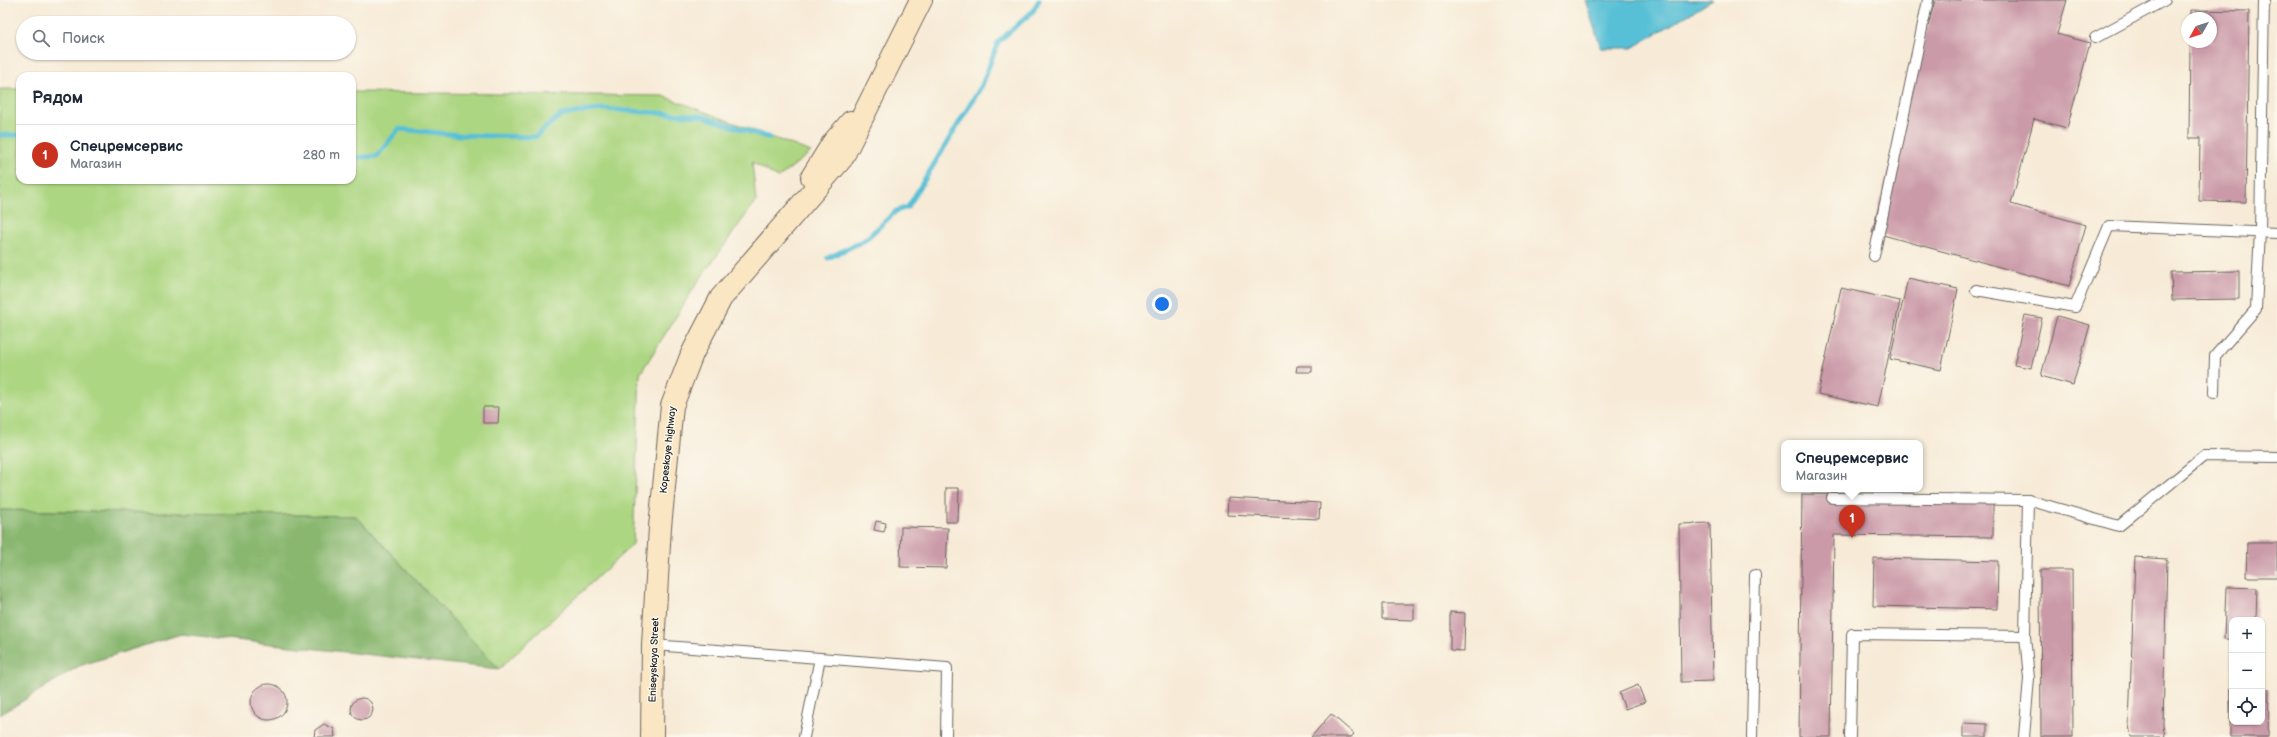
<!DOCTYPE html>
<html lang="ru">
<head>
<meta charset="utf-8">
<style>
  body { margin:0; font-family:"Balsamiq Sans",sans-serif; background:#f6f6f7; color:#1f2937 }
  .controls { position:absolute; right:12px; bottom:12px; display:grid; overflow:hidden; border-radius:8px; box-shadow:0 1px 3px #0004 }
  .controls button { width:36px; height:36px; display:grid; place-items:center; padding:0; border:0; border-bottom:1px solid #e0e1e3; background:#fff; color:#1f2937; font:20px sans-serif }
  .compass { position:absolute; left:2181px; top:12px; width:36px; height:36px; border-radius:50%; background:#fff; box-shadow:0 1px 3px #0004; rotate:231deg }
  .you { position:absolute; left:1162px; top:304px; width:14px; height:14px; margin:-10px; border:3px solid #fff; border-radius:50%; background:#1a73e8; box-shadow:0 0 0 6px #1a73e833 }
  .badge { display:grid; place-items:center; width:26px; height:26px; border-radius:50%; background:#c8321e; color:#fff; font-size:13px; font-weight:700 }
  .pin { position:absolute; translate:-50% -33px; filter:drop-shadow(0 1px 2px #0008) }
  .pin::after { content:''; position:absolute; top:21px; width:14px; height:12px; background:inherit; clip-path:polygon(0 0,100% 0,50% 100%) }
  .popup { position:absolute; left:1781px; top:440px; width:142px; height:52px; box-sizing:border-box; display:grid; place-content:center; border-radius:8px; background:#fff; filter:drop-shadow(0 1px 3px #0005); font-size:13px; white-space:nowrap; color:#747a83 }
  .popup b { font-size:15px; color:#1f2937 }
  .popup::after { content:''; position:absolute; left:50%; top:100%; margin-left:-8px; border:8px solid transparent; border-top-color:#fff }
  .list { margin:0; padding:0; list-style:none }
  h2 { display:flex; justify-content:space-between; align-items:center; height:52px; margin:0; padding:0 16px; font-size:17px }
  h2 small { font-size:13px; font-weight:400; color:#747a83 }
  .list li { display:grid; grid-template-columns:26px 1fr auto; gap:12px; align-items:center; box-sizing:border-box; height:60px; padding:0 16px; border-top:1px solid #e0e1e3 }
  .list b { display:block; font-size:15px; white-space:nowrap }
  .list p { margin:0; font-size:13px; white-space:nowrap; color:#747a83 }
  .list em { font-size:13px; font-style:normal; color:#747a83 }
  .icon { flex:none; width:22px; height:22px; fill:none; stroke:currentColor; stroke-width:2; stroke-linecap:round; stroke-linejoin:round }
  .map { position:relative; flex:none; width:2277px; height:737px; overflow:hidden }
  .search { position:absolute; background:#fff; box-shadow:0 1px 3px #0004; left:16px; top:16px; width:340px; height:44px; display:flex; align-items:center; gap:10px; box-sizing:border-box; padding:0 14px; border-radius:22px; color:#747a83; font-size:15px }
  .panel { position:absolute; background:#fff; box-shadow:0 1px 3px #0004; left:16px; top:72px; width:340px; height:112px; border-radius:12px }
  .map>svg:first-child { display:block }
  .green { fill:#acd681; stroke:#64794e }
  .forest { fill:#89b76f; stroke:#526a46 }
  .water { fill:#58c0d6; stroke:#3a6e79 }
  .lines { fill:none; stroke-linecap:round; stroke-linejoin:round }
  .stream { stroke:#58c0d6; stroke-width:5 }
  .building { fill:#ca9aa8 }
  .lane-casing { stroke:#69645d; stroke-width:12 }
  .secondary-casing { stroke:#69645d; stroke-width:24 }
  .lane { stroke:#fff; stroke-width:10 }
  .secondary { stroke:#fbe6c4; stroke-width:22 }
  .labels { text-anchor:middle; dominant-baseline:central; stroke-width:3; stroke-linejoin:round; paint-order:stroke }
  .street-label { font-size:10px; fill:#1c1c1c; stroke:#fbf7ec }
</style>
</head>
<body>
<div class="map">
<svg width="2277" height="737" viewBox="0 0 2277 737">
  <rect width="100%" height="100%" fill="#fbf7ec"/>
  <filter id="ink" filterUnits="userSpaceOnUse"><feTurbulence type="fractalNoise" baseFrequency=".025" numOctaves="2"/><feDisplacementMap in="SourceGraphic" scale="8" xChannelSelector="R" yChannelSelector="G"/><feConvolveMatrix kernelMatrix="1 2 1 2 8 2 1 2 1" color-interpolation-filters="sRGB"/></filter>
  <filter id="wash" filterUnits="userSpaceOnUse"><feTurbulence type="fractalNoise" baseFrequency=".012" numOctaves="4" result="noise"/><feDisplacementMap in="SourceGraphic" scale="16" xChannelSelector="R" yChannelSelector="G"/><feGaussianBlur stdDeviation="0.9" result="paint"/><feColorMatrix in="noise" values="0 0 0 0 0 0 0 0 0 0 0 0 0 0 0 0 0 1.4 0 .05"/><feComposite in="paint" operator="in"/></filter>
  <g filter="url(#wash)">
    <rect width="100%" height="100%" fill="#f7ebd7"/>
    <polygon class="green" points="0,89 20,89 20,180 352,180 352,92 663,96 811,152 778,178 752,162 756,201 697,283 640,374 633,544 499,669 356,516 0,510"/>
    <polygon class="forest" points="0,510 356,516 499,669 181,634 79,666 0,715"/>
    <polygon class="water" points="1585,0 1713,0 1632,48 1601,48"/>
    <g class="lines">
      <g class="stream">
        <polyline points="0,135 20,135"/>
        <polyline points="352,158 377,156 399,129 459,135 535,137 561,115 602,109 701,116 770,138"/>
        <polyline points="828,258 865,240 896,211 908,207 982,85 998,42 1033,11 1039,0"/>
      </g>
    </g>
    <g id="blocks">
      <g class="building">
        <polygon points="1935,0 2067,0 2057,34 2090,43 2067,128 2034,119 2011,204 2086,225 2069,286 1872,232"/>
        <polygon points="2191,10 2249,11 2246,202 2199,201 2200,138 2189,138 2190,42 2211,42 2211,18 2191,18"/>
        <polygon points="2239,271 2239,299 2172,300 2171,272"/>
        <polygon points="1908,278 1958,289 1941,370 1890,359"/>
        <polygon points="1841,288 1900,301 1878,407 1818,394"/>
        <polygon points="2025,315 2042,318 2031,368 2014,365"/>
        <polygon points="2057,316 2090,325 2073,385 2041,376"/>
        <polygon points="1297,366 1312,366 1312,372 1296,372"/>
        <polygon points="483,407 499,407 498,423 483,423"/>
        <polygon points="946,488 959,488 958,522 946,522"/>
        <polygon points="1802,494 1993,496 1993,537 1834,535 1831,737 1799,737"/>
        <polygon points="1228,498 1320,503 1319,519 1227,515"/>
        <polygon points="876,521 886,523 884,532 874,530"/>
        <polygon points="1710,523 1713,681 1681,682 1679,524"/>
        <polygon points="901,527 948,528 946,568 900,567"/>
        <polygon points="2247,543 2277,543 2277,577 2246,577"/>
        <polygon points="2135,557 2167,559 2163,725 2165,737 2131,737 2129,725"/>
        <polygon points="1874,558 1998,561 1997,609 1873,606"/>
        <polygon points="2040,570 2072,570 2073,737 2041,737"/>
        <polygon points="2226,587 2257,588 2256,620 2232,620 2232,639 2224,639"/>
        <polygon points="1382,604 1414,604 1414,620 1382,619"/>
        <polygon points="1450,612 1465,613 1464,651 1450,650"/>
        <circle cx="269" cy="702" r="18"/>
        <polygon points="1638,685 1645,702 1625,709 1619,693"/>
        <polygon points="2230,689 2232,722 2262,722 2262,689 2269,689 2268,737 2230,737"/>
        <circle cx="362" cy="709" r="11"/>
        <polygon points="1331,714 1354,734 1351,737 1311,737"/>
        <polygon points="1963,723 1987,724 1987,737 1963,737"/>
        <polygon points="324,724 334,729 335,737 314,737 315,730"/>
      </g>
    </g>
  </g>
  <g filter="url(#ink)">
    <use href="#blocks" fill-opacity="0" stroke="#69645d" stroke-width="1"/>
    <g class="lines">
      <g class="lane-casing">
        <g id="lane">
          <polyline points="2095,38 2165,0"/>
          <polyline points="1874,256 1928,0"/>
          <polyline points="1976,290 2075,307 2109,226 2277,233"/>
          <polyline points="2214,393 2215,356 2256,309 2260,231 2264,0"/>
          <polyline points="1832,498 2028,500 2119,526 2204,456 2277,457"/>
          <polyline points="653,645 947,668 946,737"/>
          <polyline points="804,737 820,658"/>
          <polyline points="1752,737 1755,575"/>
          <polyline points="1850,737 1852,634 2025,636"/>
          <polyline points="2024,737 2029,678 2025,636 2028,500"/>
        </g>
      </g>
      <g class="secondary-casing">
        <g id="secondary">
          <polyline points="812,177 833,143 851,122"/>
          <polyline points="652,737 653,645 660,527 672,406 692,354 721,298 842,158 921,0"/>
        </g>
      </g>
      <use href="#lane" class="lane"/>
      <use href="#secondary" class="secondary"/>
    </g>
  </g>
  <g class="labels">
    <g class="street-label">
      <text transform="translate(668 450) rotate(-84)">Kopeskoye highway</text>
      <text transform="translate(654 660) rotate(-88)">Eniseyskaya Street</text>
    </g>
  </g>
</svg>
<div class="controls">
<button>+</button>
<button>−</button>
<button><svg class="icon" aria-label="locate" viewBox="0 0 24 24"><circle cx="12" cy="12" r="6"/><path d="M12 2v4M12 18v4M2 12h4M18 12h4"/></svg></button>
</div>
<svg class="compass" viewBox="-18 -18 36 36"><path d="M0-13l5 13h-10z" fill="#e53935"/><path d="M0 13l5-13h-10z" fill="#747a83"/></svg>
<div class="you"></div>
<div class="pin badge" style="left:1852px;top:538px">1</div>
<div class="popup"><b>Спецремсервис</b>Магазин</div>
<div class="search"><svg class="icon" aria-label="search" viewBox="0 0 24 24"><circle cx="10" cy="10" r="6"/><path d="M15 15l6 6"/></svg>Поиск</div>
<section class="panel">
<h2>Рядом<small></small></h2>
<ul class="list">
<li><span class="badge">1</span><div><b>Спецремсервис</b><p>Магазин</p></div><em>280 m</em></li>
</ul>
</section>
</div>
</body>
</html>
